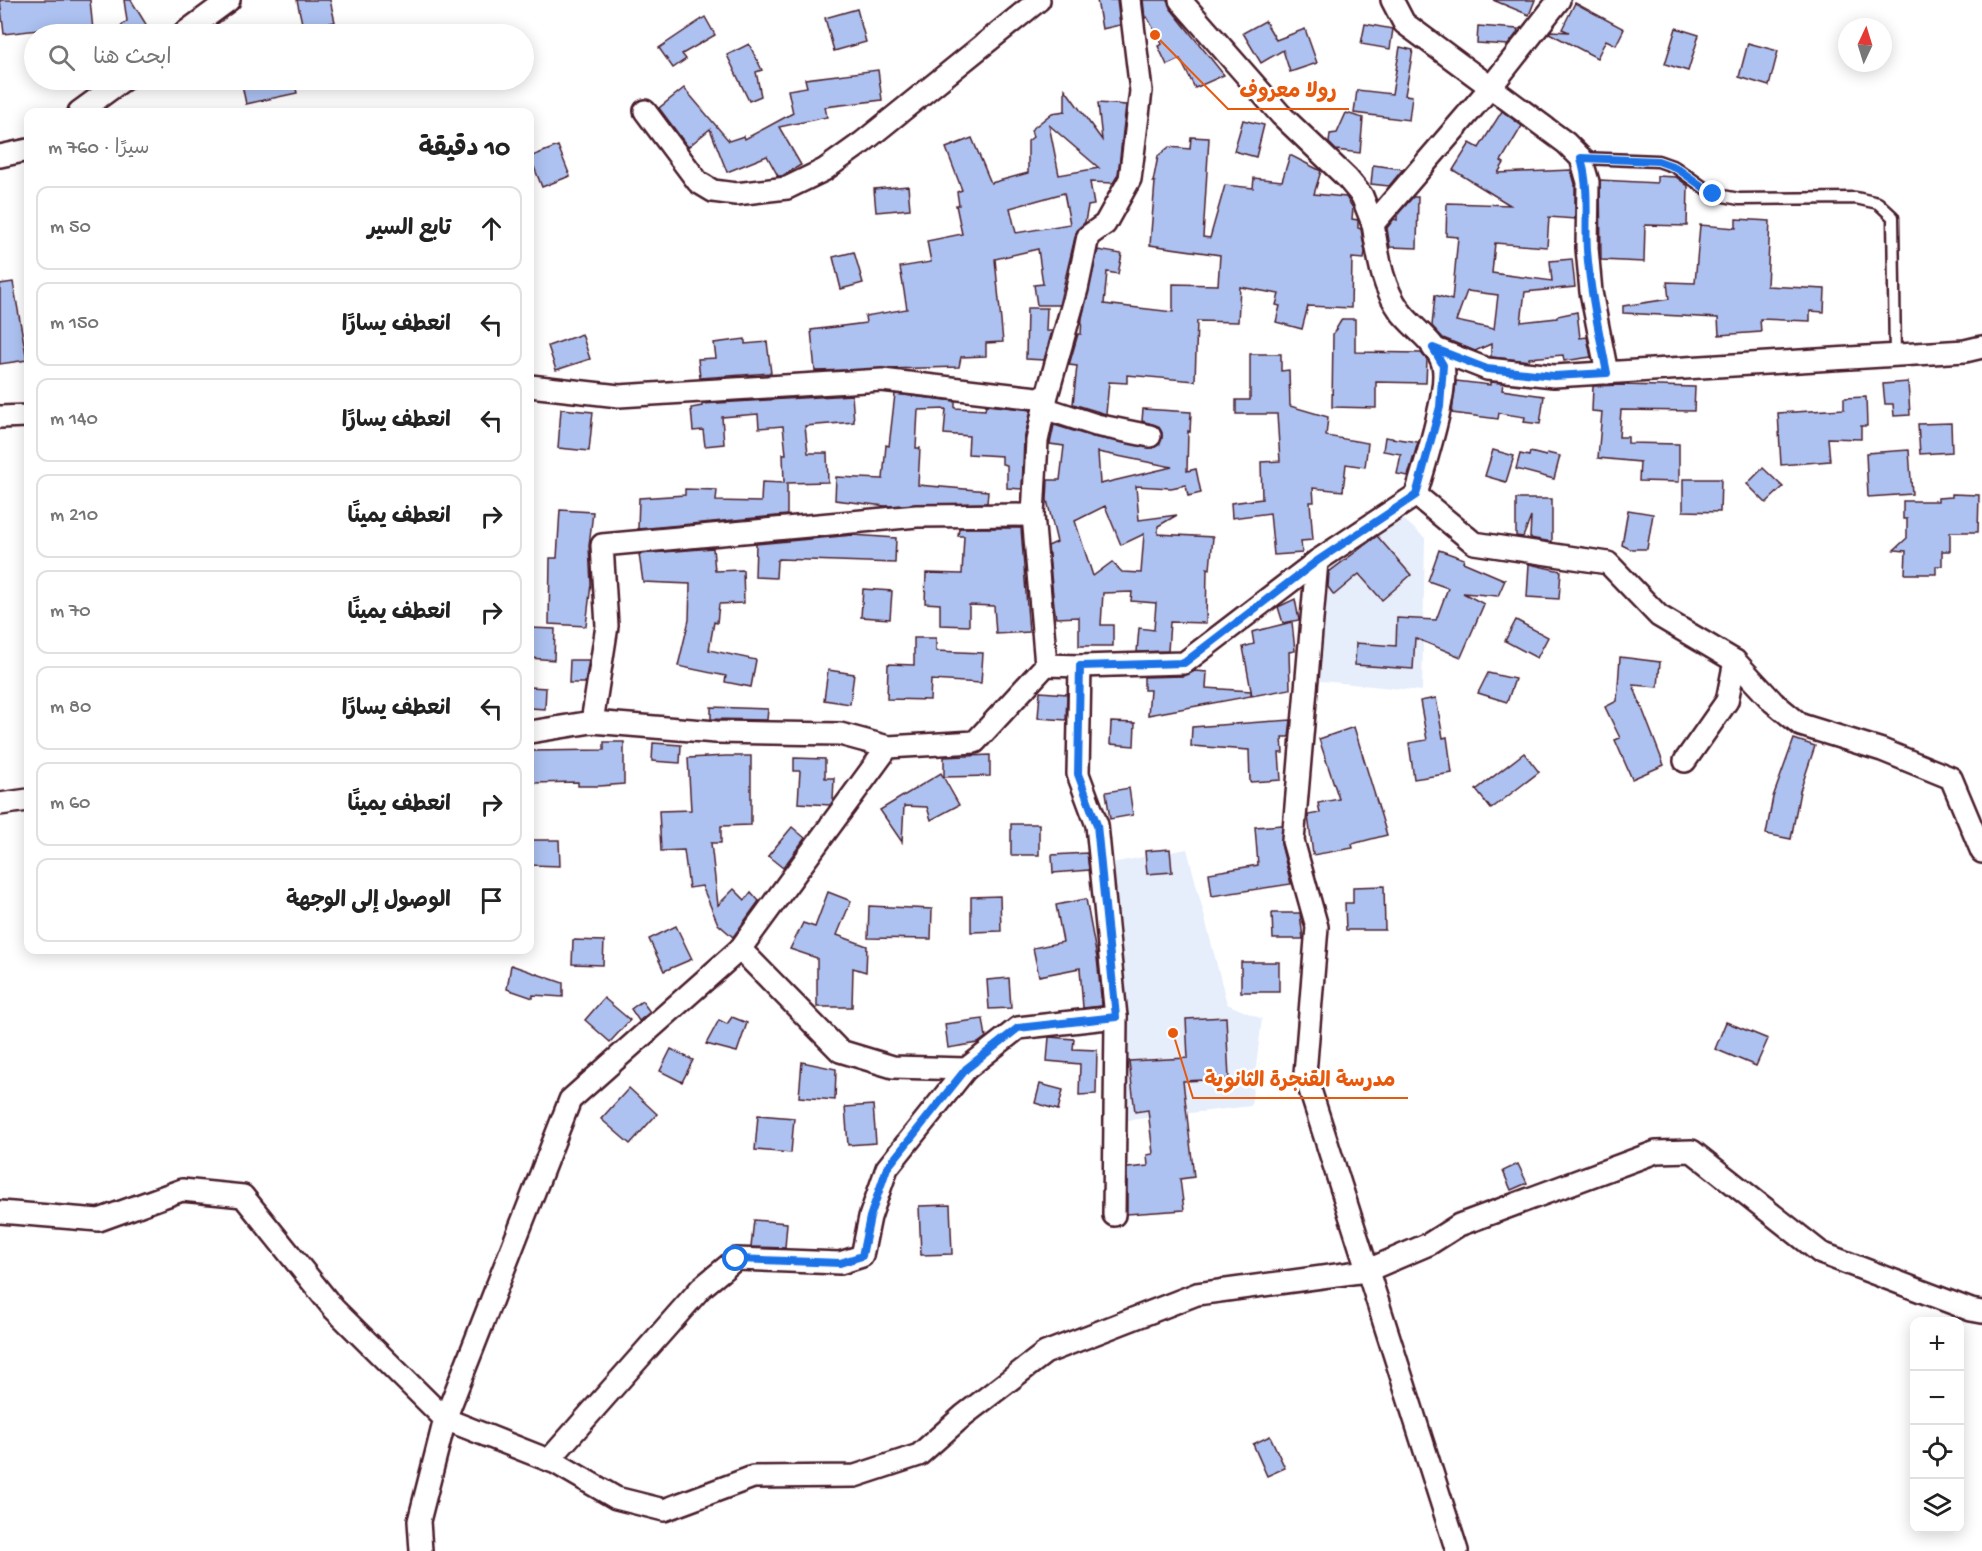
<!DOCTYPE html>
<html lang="ar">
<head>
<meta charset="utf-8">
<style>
  body { margin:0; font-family:"Gochi Hand","Playpen Sans Arabic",sans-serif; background:#f2f2f2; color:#222; direction:rtl }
  .controls { position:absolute; right:18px; bottom:18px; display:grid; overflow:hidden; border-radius:12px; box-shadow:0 3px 15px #0003 }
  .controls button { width:54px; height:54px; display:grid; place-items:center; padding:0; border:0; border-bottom:2px solid #e0e0e0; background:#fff; color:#222; font:30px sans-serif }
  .compass { position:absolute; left:1838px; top:18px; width:54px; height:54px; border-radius:50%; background:#fff; box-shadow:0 3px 15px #0003; rotate:4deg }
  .stop { position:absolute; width:18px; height:18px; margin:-14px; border:4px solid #1a73e8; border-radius:50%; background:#fff }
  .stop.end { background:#1a73e8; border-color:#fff; box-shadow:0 2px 6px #0008 }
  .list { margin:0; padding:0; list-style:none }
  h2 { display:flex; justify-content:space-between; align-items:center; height:78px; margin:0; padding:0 24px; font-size:26px }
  h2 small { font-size:20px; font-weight:400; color:#767676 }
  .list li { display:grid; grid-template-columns:39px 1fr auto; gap:18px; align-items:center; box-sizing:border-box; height:84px; margin:0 12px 12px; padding:0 12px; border:2px solid #e0e0e0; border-radius:12px }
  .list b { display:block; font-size:22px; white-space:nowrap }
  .list em { font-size:20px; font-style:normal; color:#767676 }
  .icon { flex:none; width:33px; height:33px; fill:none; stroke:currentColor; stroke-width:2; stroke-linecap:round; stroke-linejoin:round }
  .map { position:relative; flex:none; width:1982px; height:1551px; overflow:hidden; direction:ltr }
  .search { position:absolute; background:#fff; box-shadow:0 3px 15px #0003; left:24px; top:24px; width:510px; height:66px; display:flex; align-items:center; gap:15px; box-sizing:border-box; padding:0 21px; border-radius:33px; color:#767676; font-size:22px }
  .panel { position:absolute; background:#fff; box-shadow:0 3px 15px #0003; left:24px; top:108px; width:510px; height:846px; border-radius:12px; direction:rtl }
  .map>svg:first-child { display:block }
  .built { fill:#e6edfb }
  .building { fill:#adc2f1; stroke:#4a1f2b; stroke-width:1.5; fill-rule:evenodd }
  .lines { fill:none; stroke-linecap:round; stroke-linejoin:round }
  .service-casing { stroke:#4a1f2b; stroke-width:15 }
  .minor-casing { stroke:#4a1f2b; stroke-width:26 }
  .service { stroke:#fff; stroke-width:10 }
  .minor { stroke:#fff; stroke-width:21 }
  .route { stroke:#1a73e8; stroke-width:8 }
  .leader { fill:none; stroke:#e8590c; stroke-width:2 }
  .callout-dot { fill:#e8590c; stroke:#fff; stroke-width:2 }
  .callout-label { font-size:21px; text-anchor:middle; font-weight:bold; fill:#e8590c; stroke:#fff; stroke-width:5; stroke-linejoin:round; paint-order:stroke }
</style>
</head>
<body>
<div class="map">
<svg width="1982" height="1551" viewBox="0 0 1982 1551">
  <rect width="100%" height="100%" fill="#fff"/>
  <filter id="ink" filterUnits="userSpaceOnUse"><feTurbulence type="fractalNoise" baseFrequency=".0167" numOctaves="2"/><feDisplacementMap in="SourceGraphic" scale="12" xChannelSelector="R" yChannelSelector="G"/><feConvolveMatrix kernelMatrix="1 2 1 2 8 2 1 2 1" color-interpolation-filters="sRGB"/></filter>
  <g filter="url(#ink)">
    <g class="built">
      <polygon points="1393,510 1425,538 1422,691 1312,680 1317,573"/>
      <polygon points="1187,849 1227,1004 1262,1019 1251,1106 1120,1121 1111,863"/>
    </g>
    <g class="building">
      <polygon points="0,0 90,0 93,30 65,33 64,27 4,34"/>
      <polygon points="124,0 131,0 152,34 112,34 127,21"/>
      <polygon points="297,0 330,0 335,22 303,28"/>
      <polygon points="1097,0 1117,0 1120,25 1102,29"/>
      <polygon points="1143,0 1168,0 1170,8 1224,75 1195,88 1180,59 1167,65 1158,46 1162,44 1147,17 1145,18"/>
      <polygon points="1493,0 1535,0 1529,15"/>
      <polygon points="1575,3 1624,29 1616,45 1606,40 1597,58 1549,33 1551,31 1569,32 1562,29"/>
      <polygon points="857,9 866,42 834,51 825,18"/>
      <polygon points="705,17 715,35 682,54 686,59 673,68 659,48"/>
      <polygon points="1265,21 1276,40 1305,29 1317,63 1290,72 1283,50 1261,63 1243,33"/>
      <polygon points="1365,24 1393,29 1390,49 1361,44"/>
      <polygon points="1478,26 1518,29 1517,33 1508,45 1477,43"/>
      <polygon points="1676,28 1699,35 1688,71 1665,64"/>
      <polygon points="1748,43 1778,51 1769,86 1739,77"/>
      <polygon points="749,44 762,70 756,72 761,96 749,101 727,55"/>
      <polygon points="1400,47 1413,50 1405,95 1412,96 1409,120 1354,113 1357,90 1392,94"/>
      <polygon points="878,70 882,100 825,107 827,117 779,127 801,165 782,176 778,176 767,156 727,172 710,129 688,147 659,108 684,88 729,141 744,136 745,139 793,113 788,90 807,87 805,79"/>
      <polygon points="241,80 294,80 297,93 246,104"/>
      <path d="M1065 89 1102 140 1098 103 1126 105 1118 175 1113 183 1090 182 1094 205 1088 206 1085 222 1076 233 1059 305H1037L1034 285 1043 284 1038 249 995 259 1003 342 986 343V356L961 357 959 367 815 371 811 330 866 323 865 316 907 309 900 267 931 262 927 241 962 234 956 205H959L957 192 962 190 946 148 972 138 991 183 1028 173V141L1033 137 1031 130 1052 113 1065 111ZM1049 125 1099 168 1059 175ZM1064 193 1070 224 1016 233 1010 208Z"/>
      <path d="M1502 111 1522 126 1501 161 1504 163 1498 173 1571 170 1575 184V219L1549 217 1547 247 1495 243 1492 273 1552 281 1550 261 1572 259 1575 287 1525 292 1521 322 1557 318V316L1577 312 1580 338 1587 337 1591 357 1564 361 1563 355 1529 358V361L1491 357V344L1475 351 1443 338 1432 326 1435 295 1452 300 1458 237 1446 236 1447 203 1510 205 1453 170 1470 143 1479 148ZM1467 291 1498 295 1494 329 1456 321Z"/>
      <polygon points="1346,113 1363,118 1360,153 1336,150 1329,143 1330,134 1337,133"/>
      <polygon points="1243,120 1264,125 1256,157 1234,151"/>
      <polygon points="1191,137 1209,138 1203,237 1210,238 1225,185 1253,188 1254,178 1282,181 1290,155 1321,171 1314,194 1346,197 1353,208 1352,219 1358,220 1358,228 1361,229 1365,252 1364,259 1352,258 1351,308 1308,306 1302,329 1276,322 1280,306 1276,305 1279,294 1240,287 1238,322 1197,321 1195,381 1127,375 1127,383 1109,382 1106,414 1073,404 1077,366 1069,365 1078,334 1081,334 1082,318 1098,250 1122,254 1118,274 1107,272 1104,304 1173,312 1173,284 1218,285 1220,255 1150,245 1155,182 1153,182 1158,156 1169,147 1190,149"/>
      <polygon points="558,146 570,176 542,187 530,157"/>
      <polygon points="1373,165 1403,169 1389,186 1371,184"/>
      <polygon points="1657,176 1676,177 1688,186 1687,226 1645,225 1644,262 1601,260 1600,180 1657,183"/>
      <polygon points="908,186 910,209 876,212 874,189"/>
      <polygon points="1413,197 1418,197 1417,248 1390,247 1387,228 1394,219 1397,220 1397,215"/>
      <polygon points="1736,219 1770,221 1767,286 1825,289 1824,312 1810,311 1810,321 1760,319 1761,332 1719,335 1718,318 1623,313 1623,306 1669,299 1667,282 1695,283 1700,225 1736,228"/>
      <polygon points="854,252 863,283 841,289 833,257"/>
      <polygon points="13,282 27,360 0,364 0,284"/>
      <polygon points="1027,308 1047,308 1046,331 1052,331 1044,360 1026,359"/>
      <polygon points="1342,319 1355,319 1355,352 1421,353 1427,359 1426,383 1376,382 1376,408 1332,407 1333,334"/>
      <polygon points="582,334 590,359 556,370 548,346"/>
      <polygon points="745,339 745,344 767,342 771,373 700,378 698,359 716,358 714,343"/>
      <polygon points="1250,354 1281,354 1281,371 1289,370 1290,406 1328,417 1326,436 1368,443 1365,467 1346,464 1343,491 1313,488 1314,502 1310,502 1313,540 1301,541 1302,553 1274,555 1270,513 1232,518 1231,503 1262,499 1261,462 1280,461 1277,414 1236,414 1236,400 1250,400"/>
      <polygon points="1456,381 1490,385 1490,382 1503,383 1502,390 1544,396 1540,424 1524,422 1525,417 1499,413 1498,419 1452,413"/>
      <polygon points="1908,382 1910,415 1894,416 1893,404 1885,404 1883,384"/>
      <polygon points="1623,385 1695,387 1694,411 1621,410 1619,437 1628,437 1628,443 1679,444 1679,482 1639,481 1640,462 1598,458 1602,412 1592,411 1593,386"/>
      <polygon points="895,394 955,401 955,408 985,410 986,405 1031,410 1024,440 1022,489 1007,488 1007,465 1002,464 1002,456 968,454 969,436 944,434 946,409 918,410 916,448 920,448 918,485 988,491 987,503 885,506 835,500 836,477 883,479 886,445 889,446"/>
      <polygon points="852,395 854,422 805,426 808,453 827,453 828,482 787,483 787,515 638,529 639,498 685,495 685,489 717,490 716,501 761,502 762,482 784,483 783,454 786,454 783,426 759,428 758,414 722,417 724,444 705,446 703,430 693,431 691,408 702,406 702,404"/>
      <polygon points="1866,397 1867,426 1861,426 1861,439 1828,438 1830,461 1781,465 1778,413 1844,409 1844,398"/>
      <polygon points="561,409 593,412 589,451 558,448"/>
      <path d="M1143 409 1191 412 1190 432 1188 431 1187 471 1196 469 1201 493 1188 496 1186 485 1171 488 1136 486 1139 520 1177 515 1158 526V534L1213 537 1210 569 1207 568 1206 623 1170 622 1168 651 1137 652 1139 628 1154 630 1156 603 1131 601 1132 592 1103 593 1101 625H1113V646H1079V617L1056 618 1054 605 1048 546 1057 542 1047 500 1048 480H1060L1064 446 1050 444 1054 425 1093 437 1153 448 1160 444 1162 433 1158 426 1142 421ZM1098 452 1172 467 1100 484ZM1105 506 1121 545 1144 534 1141 573 1122 572 1112 562 1093 576 1075 521Z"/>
      <polygon points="1951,423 1952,452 1920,454 1918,424"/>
      <polygon points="1385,437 1418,442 1408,476 1397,474 1401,454 1383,451"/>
      <polygon points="1493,450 1514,456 1506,482 1485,476"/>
      <polygon points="1909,450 1912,494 1868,497 1866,453"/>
      <polygon points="1530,452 1546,456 1547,453 1560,456 1554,479 1516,469 1520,454 1529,456"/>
      <polygon points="1763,468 1783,487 1766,503 1747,484"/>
      <polygon points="1683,479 1721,479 1720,512 1683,511"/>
      <polygon points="1952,494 1979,495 1978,532 1950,532 1950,551 1942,551 1942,566 1936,566 1936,574 1905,574 1906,551 1894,550 1907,538 1907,519 1903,519 1903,501 1938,501 1938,498 1952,497"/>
      <polygon points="1516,499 1552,499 1552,542 1530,538 1531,517 1523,537 1516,536"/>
      <polygon points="560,510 593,512 589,546 591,584 586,626 549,624 550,558 557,558"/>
      <polygon points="1628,510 1653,514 1647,549 1630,549 1622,545"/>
      <polygon points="959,528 1021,528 1029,632 996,634 994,606 969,605 969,626 940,625 940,604 925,603 926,573 962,574 964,536 958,536"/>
      <polygon points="853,535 896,538 895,563 779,559 777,561 776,578 755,577 756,544"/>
      <polygon points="1377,536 1411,575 1382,600 1359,574 1334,595 1328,587 1329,572"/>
      <polygon points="713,548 715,571 743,570 744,603 719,604 717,623 714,622 709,650 756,660 751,687 725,682 726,676 678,666 689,620 690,584 643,582 639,554"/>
      <polygon points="1439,550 1464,559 1463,562 1505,580 1498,596 1463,593 1484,604 1461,657 1415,638 1413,669 1355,665 1356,643 1396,646 1397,618 1436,620 1448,588 1428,581"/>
      <polygon points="1529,564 1561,571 1559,599 1527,597"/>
      <polygon points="863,589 892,591 890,619 861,617"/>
      <polygon points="1295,599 1299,620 1283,623 1278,607"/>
      <polygon points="1516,620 1548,637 1537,658 1505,641"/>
      <polygon points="1292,622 1295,651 1289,652 1290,689 1252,696 1243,647 1254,644 1252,632"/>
      <polygon points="530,628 555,629 554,660 530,658"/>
      <polygon points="914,638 936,638 936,651 983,653 981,683 931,680 930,700 887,699 888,664 914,665"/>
      <polygon points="1620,657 1660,662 1658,687 1633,685 1664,765 1632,779 1615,740 1620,738 1605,707 1617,701"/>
      <polygon points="570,660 589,660 585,683 569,683"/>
      <polygon points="828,670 854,674 850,704 824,700"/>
      <polygon points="1195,671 1207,672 1206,688 1251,691 1251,696 1148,715 1150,690 1144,690 1144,677 1184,676"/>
      <polygon points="1488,673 1515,679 1507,702 1478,693"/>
      <polygon points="530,687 546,688 545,709 530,708"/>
      <polygon points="1040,692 1067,694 1066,720 1038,718"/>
      <polygon points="1436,698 1443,738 1447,737 1452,773 1414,779 1409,743 1427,740 1420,701"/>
      <polygon points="711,707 768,709 767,720 711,719"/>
      <polygon points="1291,720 1289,737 1282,737 1283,753 1279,753 1281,780 1250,782 1249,750 1191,746 1192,727"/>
      <polygon points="1111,722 1135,723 1134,746 1110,744"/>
      <polygon points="1354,727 1387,835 1352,844 1353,848 1313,855 1308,815 1320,813 1318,803 1339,799 1319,739"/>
      <polygon points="1794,739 1815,746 1800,791 1791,839 1766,834 1773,797"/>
      <polygon points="604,742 624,742 624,784 600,786 578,786 578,782 532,783 531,751 604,750"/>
      <polygon points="653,743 681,745 680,763 652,761"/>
      <polygon points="1524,753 1539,772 1491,809 1476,790"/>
      <polygon points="990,755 990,776 944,777 944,757"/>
      <polygon points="726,756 751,756 751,825 721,826 721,843 711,843 718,905 734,889 745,900 751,892 759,901 733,937 718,924 702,886 689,888 684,850 661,851 659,811 691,810 688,758"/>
      <polygon points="794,758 825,759 825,778 834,778 833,801 830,805 798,803 800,771 794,771"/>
      <polygon points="941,773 959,805 931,820 927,807 904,806 902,842 880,810"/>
      <polygon points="1129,788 1133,815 1110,819 1106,792"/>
      <rect x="1011" y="824" width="28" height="31"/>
      <polygon points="1282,825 1281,844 1291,884 1212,896 1209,873 1258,865 1255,827"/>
      <polygon points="792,827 805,838 783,868 768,856"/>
      <polygon points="530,840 559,840 560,866 530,865"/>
      <polygon points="1170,849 1172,872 1147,874 1145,851"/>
      <polygon points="1087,853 1089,870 1053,873 1052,855"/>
      <polygon points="1384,886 1385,930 1346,930 1345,903 1353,903 1353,887"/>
      <polygon points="828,892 851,901 837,935 867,946 866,972 853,968 852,1007 817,1007 817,958 790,949 803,923 815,927"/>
      <polygon points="1000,896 1001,931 971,932 971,897"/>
      <polygon points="1086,899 1097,958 1102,1006 1083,1008 1080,968 1039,976 1033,948 1063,942 1056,905"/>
      <polygon points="869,906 932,909 931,939 868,938"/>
      <polygon points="1272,913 1300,913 1303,939 1273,939"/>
      <polygon points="676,926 692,959 664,971 649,939"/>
      <polygon points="573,940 604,941 603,965 572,964"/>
      <rect x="1241" y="962" width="38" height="30"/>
      <polygon points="511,965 563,983 563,997 533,995 533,998 507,989"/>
      <polygon points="1009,978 1011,1008 989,1009 987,980"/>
      <polygon points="604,998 630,1020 610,1042 585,1020"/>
      <polygon points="642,1001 650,1012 639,1021 631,1009"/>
      <polygon points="732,1017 747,1023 737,1052 706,1044 719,1020 727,1024"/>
      <polygon points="1226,1017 1229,1079 1183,1081 1194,1177 1180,1179 1184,1210 1127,1214 1127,1168 1148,1166 1147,1155 1153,1154 1148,1110 1135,1112 1129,1061 1188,1058 1186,1019"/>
      <polygon points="983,1019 986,1037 978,1043 948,1048 945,1024"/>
      <polygon points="1726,1022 1768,1039 1756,1066 1715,1049"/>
      <polygon points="1049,1037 1074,1039 1073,1049 1097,1050 1096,1094 1079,1095 1080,1064 1047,1061"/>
      <polygon points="671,1049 693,1060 682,1082 660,1071"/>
      <polygon points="802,1062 836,1069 835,1100 799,1097"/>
      <polygon points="1040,1084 1063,1090 1058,1110 1035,1103"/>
      <polygon points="629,1088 657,1114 630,1144 601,1119"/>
      <polygon points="873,1105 876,1143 848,1145 845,1107"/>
      <polygon points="758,1115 794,1118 791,1153 755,1150"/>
      <polygon points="1518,1164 1527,1183 1511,1190 1503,1171"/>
      <polygon points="950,1205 952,1254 921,1255 919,1206"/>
      <polygon points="754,1220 787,1223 785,1248 751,1247"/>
      <polygon points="1270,1436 1285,1468 1267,1476 1253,1444"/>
    </g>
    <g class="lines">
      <g class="service-casing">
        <polyline id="service" points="1581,158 1658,161 1675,167 1713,194 1739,199 1856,198 1878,203 1893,217 1895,356"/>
      </g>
      <g class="minor-casing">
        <g id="minor">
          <polyline points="1180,0 1281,115 1347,178 1362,196 1373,224 1490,88 1559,0"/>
          <polyline points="1392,0 1404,23 1566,143 1581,158 1588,182 1587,248 1591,292 1607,373"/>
          <polyline points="183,34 229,0"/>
          <polyline points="645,111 698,182 713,191 736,194 787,188 824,170 863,142 1039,0"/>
          <polyline points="79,112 123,80"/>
          <polyline points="0,156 28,150"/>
          <polyline points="1433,348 1487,369 1554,376 1965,351 1982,347"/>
          <polyline points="530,386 619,396 882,380 1046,399 1077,289 1088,236 1105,224 1130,179 1141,91 1130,0"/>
          <polyline points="1046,399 1037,441 1033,515 1046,665"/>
          <polyline points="1044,408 1096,425 1150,436"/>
          <polyline points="0,417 28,416"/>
          <polyline points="1416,495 1474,543 1608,563 1659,616 1735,661 1773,702 1801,725 1882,750 1951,778 1982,852"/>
          <polyline points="1317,561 1293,841 1317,927 1305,1074 1457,1551"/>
          <polyline points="592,722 607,626 602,545 917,516 1033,515"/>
          <polyline points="530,732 592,722 716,732 840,734 888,747"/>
          <polyline points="1685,761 1727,701 1735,661"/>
          <polyline points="0,804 28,800"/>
          <polyline points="740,949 840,1051 893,1067 966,1069 1018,1028 1116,1017 1097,825 1078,774 1080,666"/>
          <polyline points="0,1212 99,1220 182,1190 243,1196 334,1309 445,1419 556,1463 616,1498 664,1510 753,1477 855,1476 919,1455 964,1415 1045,1353 1197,1294 1366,1271 1429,1244 1459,1225 1656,1152 1692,1151 1821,1253 1971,1310 1982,1312"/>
          <polyline points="1114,1215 1116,1017"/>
          <polyline points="549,1460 701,1288 736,1259 840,1263 862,1256 870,1217 887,1168 966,1069"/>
          <path d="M421 1551 419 1521 445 1419 570 1100 740 949 888 747 975 742 1046 665 1080 666 1184 663 1317 561 1416 495C1424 466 1449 391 1443 365 1438 343 1412 328 1400 311 1381 285 1378 254 1373 224"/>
        </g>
      </g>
      <use href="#service" class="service"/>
      <use href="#minor" class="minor"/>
    </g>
  </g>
  <g class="lines" filter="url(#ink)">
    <path class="route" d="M736 1259 840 1263 862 1256 870 1217 887 1168 966 1069 1018 1028 1116 1017 1097 825 1078 774 1080 666 1184 663 1317 561 1416 495 1440 407 1443 365 1433 348 1487 369 1554 376 1607 373C1599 332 1590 291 1587 250 1585 217 1590 191 1581 158L1658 161 1675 167 1713 194"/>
  </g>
  <path class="leader" d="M1155 35L1228 109H1349M1173 1033L1193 1098H1408"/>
  <g class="callout-dot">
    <circle cx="1155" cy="35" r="6"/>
    <circle cx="1173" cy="1033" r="6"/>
  </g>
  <g class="callout-label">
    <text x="1288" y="97">رولا معروف</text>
    <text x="1300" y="1086">مدرسة القنجرة الثانوية</text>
  </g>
</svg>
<div class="controls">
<button>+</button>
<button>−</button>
<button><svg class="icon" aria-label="locate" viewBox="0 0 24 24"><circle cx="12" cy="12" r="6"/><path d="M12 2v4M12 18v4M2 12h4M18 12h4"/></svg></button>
<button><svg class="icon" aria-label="layers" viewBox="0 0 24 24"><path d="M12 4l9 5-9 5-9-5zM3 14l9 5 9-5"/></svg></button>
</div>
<svg class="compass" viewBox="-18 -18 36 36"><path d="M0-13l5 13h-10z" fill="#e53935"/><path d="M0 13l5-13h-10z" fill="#767676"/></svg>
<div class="stop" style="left:736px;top:1259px"></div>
<div class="stop end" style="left:1713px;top:194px"></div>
<div class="search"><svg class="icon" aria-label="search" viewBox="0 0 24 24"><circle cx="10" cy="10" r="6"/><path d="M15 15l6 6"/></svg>ابحث هنا</div>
<section class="panel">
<h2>10 دقيقة<small>سيرًا · 760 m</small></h2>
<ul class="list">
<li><svg class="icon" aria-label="ahead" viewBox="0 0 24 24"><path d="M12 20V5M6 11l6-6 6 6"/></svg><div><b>تابع السير</b></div><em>50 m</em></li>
<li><svg class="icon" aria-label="left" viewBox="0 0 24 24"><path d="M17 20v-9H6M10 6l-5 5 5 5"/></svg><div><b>انعطف يسارًا</b></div><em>150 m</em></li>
<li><svg class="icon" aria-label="left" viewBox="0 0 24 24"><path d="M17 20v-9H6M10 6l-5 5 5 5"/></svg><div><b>انعطف يسارًا</b></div><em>140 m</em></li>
<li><svg class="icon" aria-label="right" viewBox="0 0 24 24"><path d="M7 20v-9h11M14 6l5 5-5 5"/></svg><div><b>انعطف يمينًا</b></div><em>210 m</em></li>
<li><svg class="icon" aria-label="right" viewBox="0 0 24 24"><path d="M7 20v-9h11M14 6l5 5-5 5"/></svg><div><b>انعطف يمينًا</b></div><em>70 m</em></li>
<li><svg class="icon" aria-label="left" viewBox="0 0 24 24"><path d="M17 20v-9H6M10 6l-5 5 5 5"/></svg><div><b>انعطف يسارًا</b></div><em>80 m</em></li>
<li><svg class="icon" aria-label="right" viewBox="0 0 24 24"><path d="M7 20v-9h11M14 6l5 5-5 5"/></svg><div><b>انعطف يمينًا</b></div><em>60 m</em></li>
<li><svg class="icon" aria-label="arrive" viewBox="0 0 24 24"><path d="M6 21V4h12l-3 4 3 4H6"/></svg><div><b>الوصول إلى الوجهة</b></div></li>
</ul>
</section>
</div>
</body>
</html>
